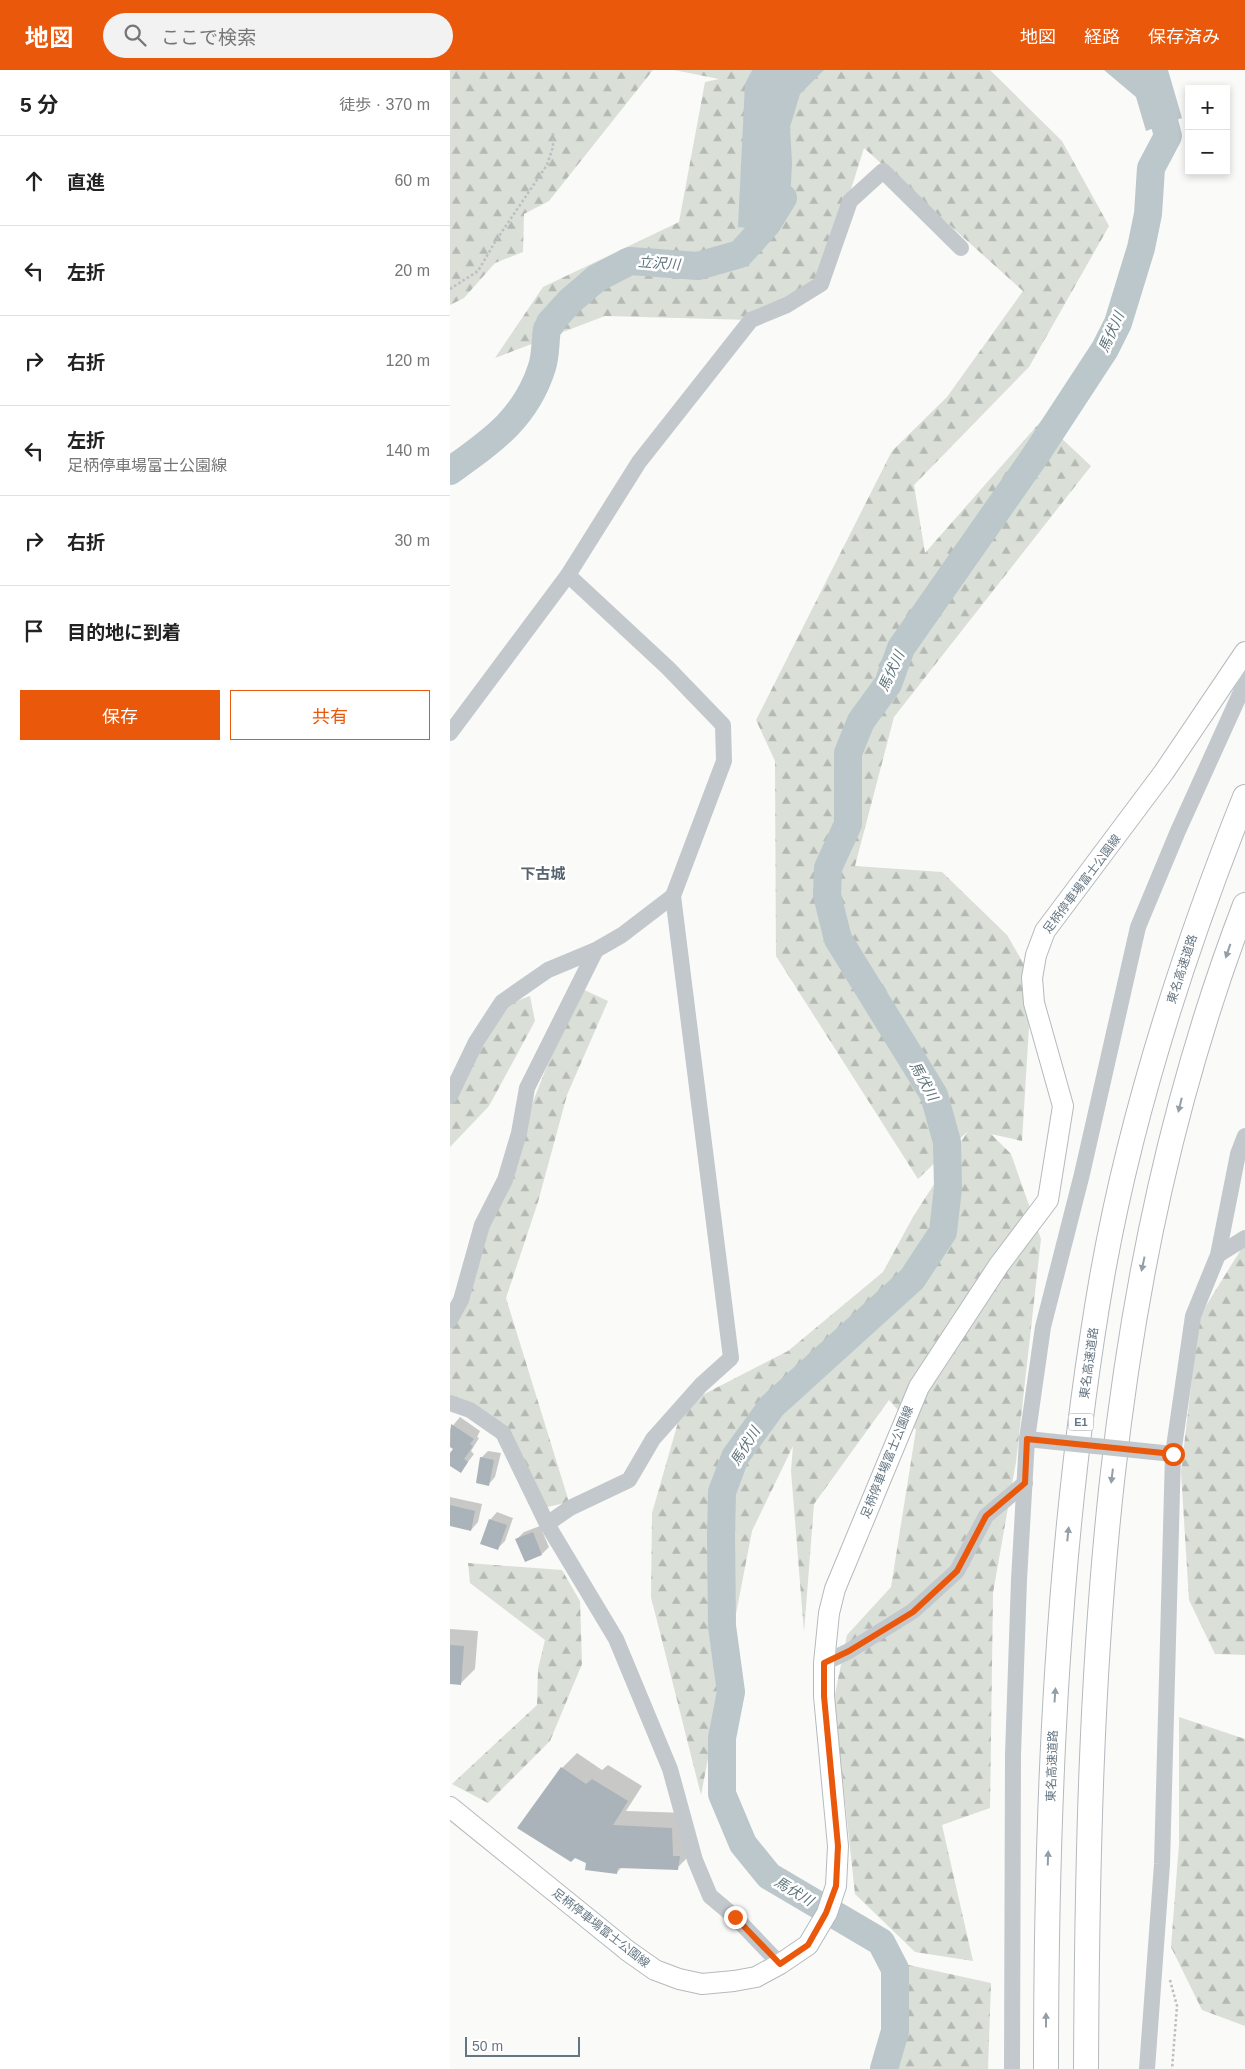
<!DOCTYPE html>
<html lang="ja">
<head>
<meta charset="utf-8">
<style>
  body { margin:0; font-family:Arial,"Noto Sans JP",sans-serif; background:#f2f2f2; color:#222 }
  .controls { position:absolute; right:15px; top:15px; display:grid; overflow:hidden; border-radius:0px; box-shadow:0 2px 8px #0003 }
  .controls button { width:45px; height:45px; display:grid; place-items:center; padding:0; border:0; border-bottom:1px solid #e0e0e0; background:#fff; color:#222; font:25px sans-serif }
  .scale { position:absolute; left:15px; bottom:12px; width:115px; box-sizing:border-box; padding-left:5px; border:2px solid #657683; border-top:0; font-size:14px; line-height:18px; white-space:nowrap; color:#657683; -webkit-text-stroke:4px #fff; paint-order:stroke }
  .stop { position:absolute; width:15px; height:15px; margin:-11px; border:4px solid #ea580c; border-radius:50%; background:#fff }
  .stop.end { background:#ea580c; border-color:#fff; box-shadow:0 1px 5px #0008 }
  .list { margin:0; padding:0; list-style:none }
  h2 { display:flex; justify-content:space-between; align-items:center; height:65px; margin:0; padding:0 20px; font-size:21px }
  h2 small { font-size:16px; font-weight:400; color:#767676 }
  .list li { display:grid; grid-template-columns:32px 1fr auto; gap:15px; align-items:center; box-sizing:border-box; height:90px; padding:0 20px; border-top:1px solid #e0e0e0 }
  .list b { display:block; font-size:19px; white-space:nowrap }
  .list p { margin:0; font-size:16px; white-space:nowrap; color:#767676 }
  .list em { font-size:16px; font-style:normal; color:#767676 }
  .actions { display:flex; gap:10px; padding:15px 20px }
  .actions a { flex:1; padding:11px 0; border:1px solid #ea580c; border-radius:0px; text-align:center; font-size:18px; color:#ea580c }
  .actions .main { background:#ea580c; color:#fff }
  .icon { flex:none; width:28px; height:28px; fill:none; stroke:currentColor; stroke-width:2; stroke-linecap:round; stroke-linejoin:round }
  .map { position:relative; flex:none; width:795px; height:1999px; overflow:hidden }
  header { display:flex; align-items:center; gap:30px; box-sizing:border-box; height:70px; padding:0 25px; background:#ea580c; color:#fff }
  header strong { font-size:24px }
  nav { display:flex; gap:28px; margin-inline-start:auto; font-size:18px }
  .search { width:350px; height:45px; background:#f2f2f2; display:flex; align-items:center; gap:12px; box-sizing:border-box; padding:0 18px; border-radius:28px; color:#767676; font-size:19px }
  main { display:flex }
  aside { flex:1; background:#fff }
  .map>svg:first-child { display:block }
  .forest { fill:url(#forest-firs) }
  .water { fill:#bbc7cb }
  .shadow { fill:#0003 }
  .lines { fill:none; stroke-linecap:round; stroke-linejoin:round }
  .river { stroke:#bbc7cb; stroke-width:28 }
  .building { fill:#aab3b9 }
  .major-casing { stroke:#b5babe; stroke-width:22 }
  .highway-casing { stroke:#b4b9bd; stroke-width:26 }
  .path { stroke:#bbbfc2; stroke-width:2.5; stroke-dasharray:2.5 2.5; stroke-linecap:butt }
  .minor { stroke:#c3c8cc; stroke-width:16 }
  .major { stroke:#fff; stroke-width:20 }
  .highway { stroke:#fff; stroke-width:24 }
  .minor-bridge { stroke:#c3c8cc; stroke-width:16 }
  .oneway { fill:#939fa8 }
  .route { stroke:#ea580c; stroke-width:6 }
  .labels { text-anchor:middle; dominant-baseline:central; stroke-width:5; stroke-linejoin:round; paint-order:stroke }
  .shield { fill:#fff; stroke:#939fa8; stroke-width:1 }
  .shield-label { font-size:11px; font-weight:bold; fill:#657683 }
  .street-label { font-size:12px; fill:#657683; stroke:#fff }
  .water-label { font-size:14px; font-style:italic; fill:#60757c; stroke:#fff }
  .quarter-label { font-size:15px; font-weight:bold; fill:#57646e; stroke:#fff }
</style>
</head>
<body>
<header>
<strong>地図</strong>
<div class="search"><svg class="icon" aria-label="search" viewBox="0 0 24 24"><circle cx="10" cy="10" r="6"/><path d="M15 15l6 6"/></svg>ここで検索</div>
<nav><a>地図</a><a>経路</a><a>保存済み</a></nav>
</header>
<main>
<aside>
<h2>5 分<small>徒歩 · 370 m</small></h2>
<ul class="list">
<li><svg class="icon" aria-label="ahead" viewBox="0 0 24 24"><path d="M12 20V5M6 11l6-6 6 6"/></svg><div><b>直進</b></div><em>60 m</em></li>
<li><svg class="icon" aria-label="left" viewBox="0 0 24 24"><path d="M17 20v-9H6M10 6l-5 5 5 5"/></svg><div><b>左折</b></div><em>20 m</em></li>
<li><svg class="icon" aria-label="right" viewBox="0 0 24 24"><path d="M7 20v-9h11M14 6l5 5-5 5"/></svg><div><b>右折</b></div><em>120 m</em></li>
<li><svg class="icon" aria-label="left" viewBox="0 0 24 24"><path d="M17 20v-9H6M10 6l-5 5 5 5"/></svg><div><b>左折</b><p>足柄停車場富士公園線</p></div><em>140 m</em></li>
<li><svg class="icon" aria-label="right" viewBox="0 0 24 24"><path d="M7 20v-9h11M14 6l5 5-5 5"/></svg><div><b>右折</b></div><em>30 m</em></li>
<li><svg class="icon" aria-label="arrive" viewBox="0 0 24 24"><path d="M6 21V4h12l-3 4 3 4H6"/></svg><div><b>目的地に到着</b></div></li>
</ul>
<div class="actions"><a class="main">保存</a><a>共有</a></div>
</aside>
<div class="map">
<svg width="795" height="1999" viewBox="0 0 795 1999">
  <defs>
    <pattern id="forest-firs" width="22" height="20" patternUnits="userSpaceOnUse" patternTransform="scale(1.25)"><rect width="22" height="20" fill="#dadfd7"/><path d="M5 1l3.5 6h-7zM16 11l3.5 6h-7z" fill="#b4b9b4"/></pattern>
  </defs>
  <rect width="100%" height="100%" fill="#fafaf8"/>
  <g class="forest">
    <polygon points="0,0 203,0 99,131 74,144 73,182 45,193 14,228 0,235"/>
    <polygon points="224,0 302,0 300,4 326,0 540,0 612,71 659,156 579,297 464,415 475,483 592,350 641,396 444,647 405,796 492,802 557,865 582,908 572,1071 541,1064 561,1084 591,1169 566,1392 543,1523 540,1738 492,1755 523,1891 465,1882 405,1824 384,1629 397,1565 441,1517 466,1360 439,1330 364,1434 354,1562 341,1401 343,1376 302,1461 251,1725 201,1527 202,1443 233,1335 338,1281 433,1202 463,1147 518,1061 468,1109 326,886 325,691 306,650 442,381 497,327 573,221 414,78 371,214 301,250 155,246 45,288 93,217 229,152 255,12 269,9"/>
    <polygon points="128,917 158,931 117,1025 88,1132 56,1228 119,1432 89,1439 40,1346 0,1325 0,1243"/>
    <polygon points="80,926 85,951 39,1036 0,1077 0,1023 48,938"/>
    <polygon points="795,1173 795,1585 765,1584 739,1530 731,1402 749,1247"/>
    <polygon points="18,1493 112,1500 130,1531 132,1594 100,1671 38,1733 2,1714 87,1635 88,1599 95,1570 20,1513"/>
    <polygon points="729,1647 795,1669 795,1956 752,1940 721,1877 729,1774"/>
    <polygon points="454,1894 541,1913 538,1999 443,1999"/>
  </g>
  <g class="water">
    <polygon points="302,0 374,0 350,24 340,57 342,93 340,132 327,161 288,157 295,14"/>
    <polygon points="654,0 718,0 732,48 696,61 686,27"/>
  </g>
  <g class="shadow">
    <polygon points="10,1347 30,1361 27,1367 29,1368 21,1381 24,1384 11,1401 0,1394 0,1385 4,1378 0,1376 0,1359"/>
    <polygon points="38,1381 51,1383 45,1407 38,1415 31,1388"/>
    <polygon points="0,1427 32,1434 28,1452 21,1460 0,1455"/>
    <polygon points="47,1442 63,1448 55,1471 48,1478 40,1450"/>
    <polygon points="90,1456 99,1477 92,1484 67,1469 74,1462"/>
    <polygon points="0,1559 28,1561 25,1599 10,1614 0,1613"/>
    <polygon points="127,1683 152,1700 158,1695 192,1716 176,1741 237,1743 242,1783 227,1798 172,1797 167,1802 137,1792 112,1698"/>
  </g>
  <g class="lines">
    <g class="river">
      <path d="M0 401C42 371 76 348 92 297 96 285 95 271 97 259L101 254 100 253 120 231 147 208 180 191 248 196 290 184 317 154 333 128"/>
      <polyline points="434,1999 445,1961 445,1899 431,1872 319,1806 293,1774 272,1724 272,1668 281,1622 272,1556 271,1466 272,1422 285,1387 322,1336 462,1209 493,1162 498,1118 497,1072 484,1025 388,869 377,825 378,798 398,754 398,683 411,651 438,614 451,578 585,386 655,279 668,253 691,178 698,144 701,98 718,66 709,32 692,0"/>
    </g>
  </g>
  <g class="building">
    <polygon points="1,1354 24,1369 20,1374 23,1376 14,1389 18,1392 11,1403 0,1396 0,1383 3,1379 0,1377"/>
    <polygon points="30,1387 44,1390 39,1416 26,1413"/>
    <polygon points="0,1435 25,1441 21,1461 0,1456"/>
    <polygon points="39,1449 57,1455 48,1480 30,1474"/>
    <polygon points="83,1462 92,1485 75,1492 65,1469"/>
    <polygon points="0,1575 14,1576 11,1615 0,1614"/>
    <polygon points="111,1697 136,1714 142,1709 178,1731 163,1755 222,1758 223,1786 230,1786 228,1800 168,1798 167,1804 135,1800 136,1793 125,1788 121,1792 67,1758"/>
  </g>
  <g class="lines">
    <g class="major-casing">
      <polyline id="major" points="0,1737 178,1881 205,1900 229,1909 252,1914 284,1911 306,1907 330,1894 358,1875 377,1843 386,1816 388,1776 374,1626 374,1593 379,1543 385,1519 469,1317 549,1195 598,1130 613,1036 584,933 582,908 586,885 595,861 714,702 795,582"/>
    </g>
    <g class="highway-casing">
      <g id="highway">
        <path d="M596 1999C596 1734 607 1468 652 1207 681 1043 733 882 795 727"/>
        <path d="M636 1999C638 1601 651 1211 795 835"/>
      </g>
    </g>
    <g class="path">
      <polyline points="0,219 28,201 45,172 97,95 103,77 103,63"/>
      <polyline points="720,1910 727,1936 722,1999"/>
    </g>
    <g class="minor">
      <polyline points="0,663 118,505 189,392 301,250 337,235 371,214 400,131 433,101 511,178"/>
      <polyline points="0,1026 26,972 52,932 98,900 146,880 172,865 223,826"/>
      <polyline points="768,1185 795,1168"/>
      <polyline points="0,1250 11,1230 32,1155 55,1110 69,1063 77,1018 146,880"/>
      <polyline points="0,1333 20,1340 53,1363 97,1454 166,1569 220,1699 245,1790 260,1826 285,1847 330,1894"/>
      <polyline points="97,1454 120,1438 179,1410 203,1369 251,1315 281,1288 223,826 274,691 273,655 218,598 118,505"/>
      <polyline points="374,1593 399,1581 463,1541 507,1501 536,1446 575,1413"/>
      <polyline points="562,1999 563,1685 569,1510 577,1369 593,1257 632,1104 688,857 728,761 795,613 791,588"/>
      <polyline points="697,1999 712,1794 723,1384 743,1246 768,1185 788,1084 795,1066"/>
    </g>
    <use href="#major" class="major"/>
    <use href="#highway" class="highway"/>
    <polyline class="minor-bridge" points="577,1369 723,1384"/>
  </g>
  <defs><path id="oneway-solid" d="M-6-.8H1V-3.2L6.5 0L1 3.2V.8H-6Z" transform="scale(1.25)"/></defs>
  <g class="oneway">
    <use href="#oneway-solid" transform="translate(778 881) rotate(109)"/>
    <use href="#oneway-solid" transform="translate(730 1035) rotate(104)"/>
    <use href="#oneway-solid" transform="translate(693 1194) rotate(102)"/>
    <use href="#oneway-solid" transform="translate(662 1406) rotate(97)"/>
    <use href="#oneway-solid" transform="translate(618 1464) rotate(-84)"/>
    <use href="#oneway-solid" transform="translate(605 1625) rotate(-86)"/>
    <use href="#oneway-solid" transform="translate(598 1788) rotate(-88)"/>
    <use href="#oneway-solid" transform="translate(596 1950) rotate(-90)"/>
  </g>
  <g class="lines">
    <polyline class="route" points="285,1847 330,1894 358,1875 376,1843 386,1816 388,1776 374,1626 374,1593 399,1581 463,1542 507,1501 536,1446 575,1413 577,1369 723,1384"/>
  </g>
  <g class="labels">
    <rect class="shield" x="618.5" y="1343.5" width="25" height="17" rx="4"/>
    <g class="shield-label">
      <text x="631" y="1352">E1</text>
    </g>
    <g class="street-label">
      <text transform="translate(632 814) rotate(-53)">足柄停車場富士公園線</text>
      <text transform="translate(732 899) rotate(-72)">東名高速道路</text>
      <text transform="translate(639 1293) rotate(-82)">東名高速道路</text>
      <text transform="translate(437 1392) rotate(-68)">足柄停車場富士公園線</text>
      <text transform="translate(602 1696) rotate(-88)">東名高速道路</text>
      <text transform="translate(151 1858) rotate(38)">足柄停車場富士公園線</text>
    </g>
    <g class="water-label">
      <text transform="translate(209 193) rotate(4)">立沢川</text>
      <text transform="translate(661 262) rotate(-66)">馬伏川</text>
      <text transform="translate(441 601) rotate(-65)">馬伏川</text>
      <text transform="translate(474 1011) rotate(61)">馬伏川</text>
      <text transform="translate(295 1376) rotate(-58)">馬伏川</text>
      <text transform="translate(344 1821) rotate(31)">馬伏川</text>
    </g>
    <g class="quarter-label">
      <text x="93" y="803">下古城</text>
    </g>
  </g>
</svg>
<div class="controls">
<button>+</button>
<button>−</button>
</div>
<div class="scale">50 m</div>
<div class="stop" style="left:723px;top:1384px"></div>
<div class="stop end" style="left:285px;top:1847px"></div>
</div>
</main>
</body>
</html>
